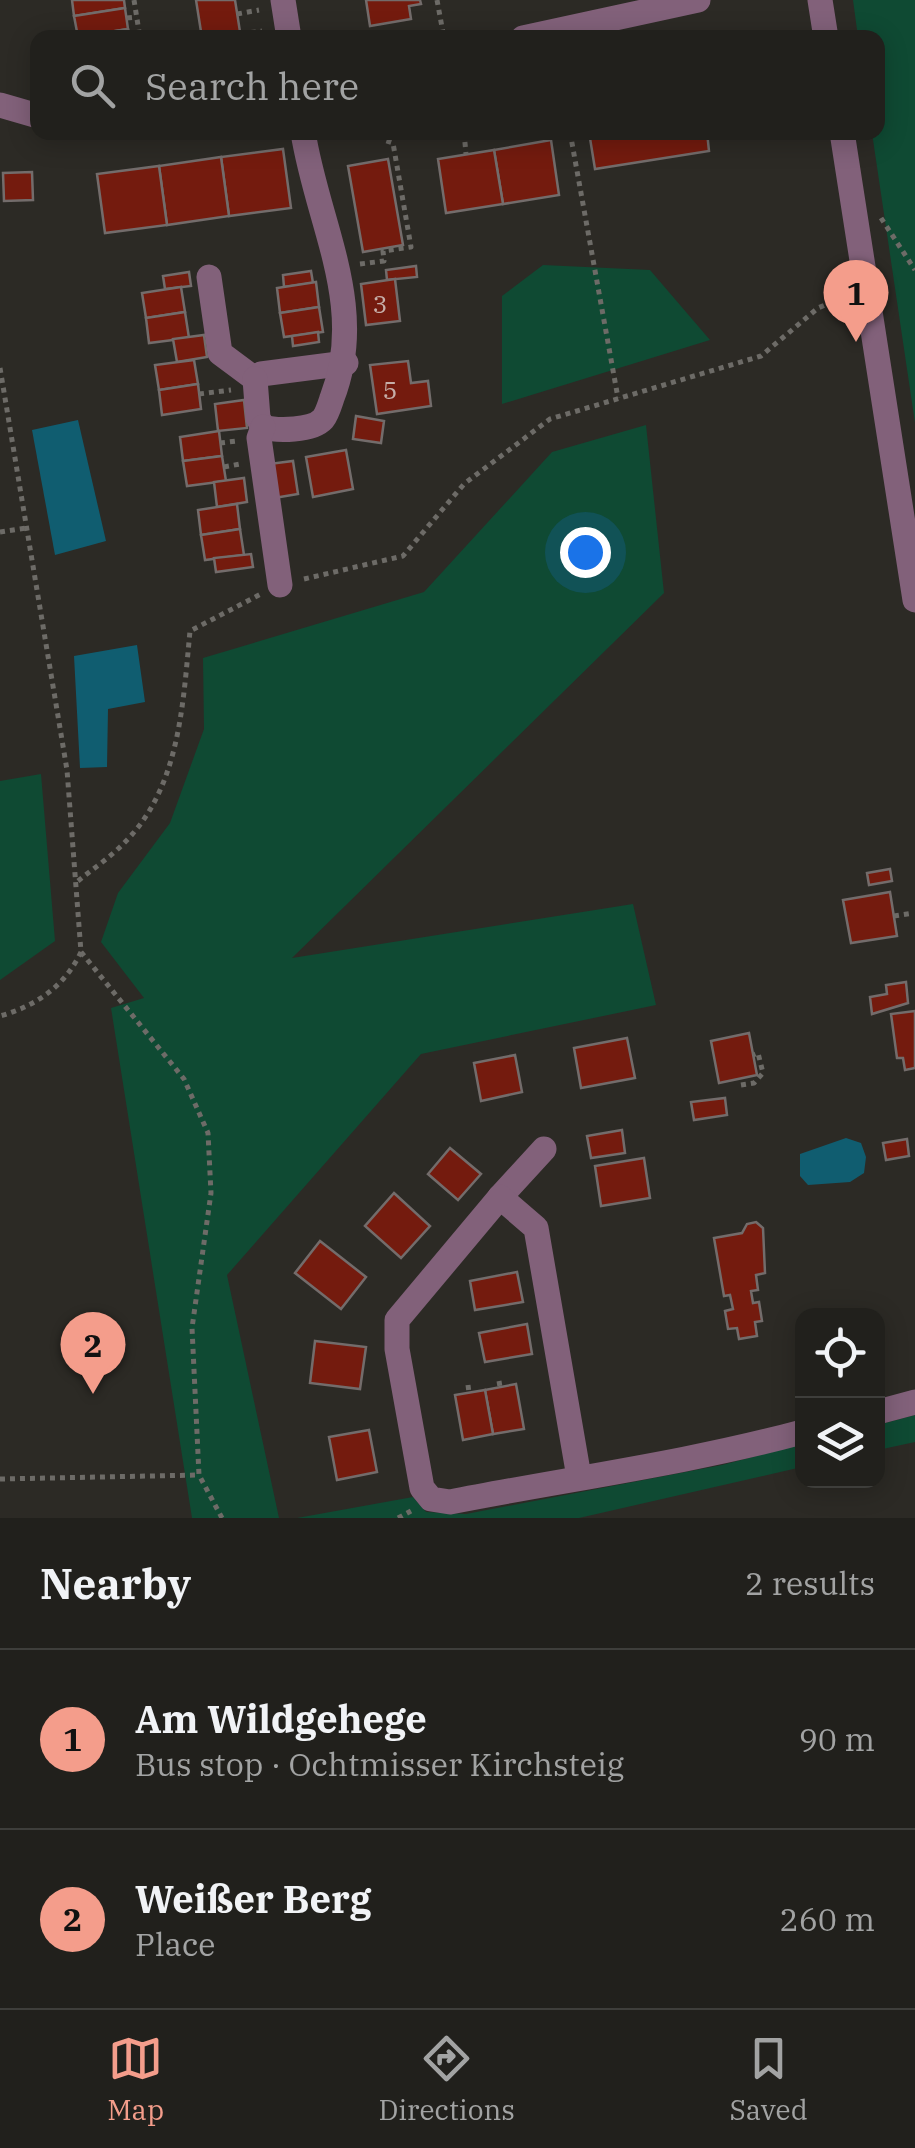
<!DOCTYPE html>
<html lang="en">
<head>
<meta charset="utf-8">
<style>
  body { margin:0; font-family:"IBM Plex Serif",serif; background:#292825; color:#f1f3f6 }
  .controls { position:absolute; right:30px; bottom:30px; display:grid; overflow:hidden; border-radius:20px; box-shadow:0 5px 25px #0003 }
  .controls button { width:90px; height:90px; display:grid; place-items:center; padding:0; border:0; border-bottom:2px solid #3e3e3b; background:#21201c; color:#f1f3f6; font:50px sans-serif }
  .you { position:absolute; left:585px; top:552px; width:35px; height:35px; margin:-25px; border:8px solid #fff; border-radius:50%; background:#1a73e8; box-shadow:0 0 0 15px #1a73e833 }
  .badge { display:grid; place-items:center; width:65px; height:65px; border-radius:50%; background:#f49d8b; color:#111; font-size:32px; font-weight:700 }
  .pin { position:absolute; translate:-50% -82px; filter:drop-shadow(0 2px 5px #0008) }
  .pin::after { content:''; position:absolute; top:52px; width:35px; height:30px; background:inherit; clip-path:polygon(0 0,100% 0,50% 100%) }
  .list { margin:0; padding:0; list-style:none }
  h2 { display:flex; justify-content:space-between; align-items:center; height:130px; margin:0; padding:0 40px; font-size:42px }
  h2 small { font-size:32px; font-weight:400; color:#a2a3a3 }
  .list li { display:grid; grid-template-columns:65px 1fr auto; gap:30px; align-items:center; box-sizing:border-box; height:180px; padding:0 40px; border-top:2px solid #3e3e3b }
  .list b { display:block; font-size:38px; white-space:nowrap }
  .list p { margin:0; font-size:32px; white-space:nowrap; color:#a2a3a3 }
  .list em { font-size:32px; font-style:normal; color:#a2a3a3 }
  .icon { flex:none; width:55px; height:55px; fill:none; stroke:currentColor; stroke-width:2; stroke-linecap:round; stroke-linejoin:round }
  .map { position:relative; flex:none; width:915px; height:1518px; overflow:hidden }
  .search { position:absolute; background:#21201c; box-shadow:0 5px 25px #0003; left:30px; right:30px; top:30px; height:110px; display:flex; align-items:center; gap:25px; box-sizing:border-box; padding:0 35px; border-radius:20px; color:#a2a3a3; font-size:38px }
  .sheet { height:490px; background:#21201c }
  nav { display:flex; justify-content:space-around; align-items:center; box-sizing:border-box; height:140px; border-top:2px solid #3e3e3b; background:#21201c; font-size:28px; color:#a2a3a3 }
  nav a { display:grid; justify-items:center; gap:5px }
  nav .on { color:#f49d8b }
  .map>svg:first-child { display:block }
  .green { fill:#0f4a33 }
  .water { fill:#105d70 }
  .building { fill:#741b0e; stroke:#736c6b; stroke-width:2.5 }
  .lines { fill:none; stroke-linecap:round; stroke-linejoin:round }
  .path { stroke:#6d6b67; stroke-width:5; stroke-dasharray:5 5; stroke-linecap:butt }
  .minor { stroke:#82617a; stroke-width:25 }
  .labels { text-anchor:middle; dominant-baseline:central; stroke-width:9; stroke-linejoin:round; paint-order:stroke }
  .number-label { font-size:25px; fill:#c6afa9 }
</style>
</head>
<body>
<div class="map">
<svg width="915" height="1518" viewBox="0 0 915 1518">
  <rect width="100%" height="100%" fill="#2c2a25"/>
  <g class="green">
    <polygon points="853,0 915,0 915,423 872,133 878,132 878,38 858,37"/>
    <polygon points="543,265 650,270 710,340 502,404 502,296"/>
    <polygon points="646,425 664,593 292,958 633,904 656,1005 421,1054 227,1275 279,1518 192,1518 111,1008 144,998 101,942 118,893 170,823 204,729 203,658 424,592 552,452"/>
    <polygon points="41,774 55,941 0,980 0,781"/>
    <polygon points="915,1415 915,1442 878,1450 878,1425"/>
    <polygon points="802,1444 802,1467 579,1518 297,1518 413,1497 426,1512 466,1514 722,1465"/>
  </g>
  <g class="water">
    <polygon points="78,420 106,541 55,555 32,430"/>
    <polygon points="137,645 145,702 108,709 107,767 80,768 74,656"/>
    <polygon points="846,1138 861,1143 866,1157 864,1173 850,1182 808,1185 800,1176 800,1154"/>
  </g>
  <g class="building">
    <polygon points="72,0 124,0 125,8 74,16"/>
    <polygon points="196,0 235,0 241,38 202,38"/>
    <polygon points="366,0 420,0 421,4 409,6 411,19 370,26"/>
    <polygon points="125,8 128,29 78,37 74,16"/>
    <polygon points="128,29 130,38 78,38 78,37"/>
    <polygon points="589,132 707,132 709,151 595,169"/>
    <polygon points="551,140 559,195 503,204 494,150"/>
    <polygon points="283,149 291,208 229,216 221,157"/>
    <polygon points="494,150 503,204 446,213 438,159"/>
    <polygon points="221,157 229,216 167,225 159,166"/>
    <polygon points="388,159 403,245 363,252 348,166"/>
    <polygon points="159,166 167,225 105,233 97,174"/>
    <polygon points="32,172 33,200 4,201 3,173"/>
    <polygon points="416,266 417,277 387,280 386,270"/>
    <polygon points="311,271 313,283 284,287 283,275"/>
    <polygon points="189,272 191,286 165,289 163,276"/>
    <polygon points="395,279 400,321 366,325 361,284"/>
    <polygon points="316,282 319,307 280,313 277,288"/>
    <polygon points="181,287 185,312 146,318 142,293"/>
    <polygon points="319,307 323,332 284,337 280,313"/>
    <polygon points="185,312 189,338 149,343 146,318"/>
    <polygon points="318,332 319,342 293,346 292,336"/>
    <polygon points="204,335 207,357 177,362 173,339"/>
    <polygon points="194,360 198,384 159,390 155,365"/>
    <polygon points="408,361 411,383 428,381 431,406 377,414 370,365"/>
    <polygon points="198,384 201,409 162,415 159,390"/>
    <polygon points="244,400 247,428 218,431 215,404"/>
    <polygon points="356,416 384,421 381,443 353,439"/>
    <polygon points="219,431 222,456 183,461 180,437"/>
    <polygon points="346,450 353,489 313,497 306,457"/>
    <polygon points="222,456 226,481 187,486 183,461"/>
    <polygon points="293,461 298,494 274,498 269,464"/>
    <polygon points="244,478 247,502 217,507 214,482"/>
    <polygon points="237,504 240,529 201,535 198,510"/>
    <polygon points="240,529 244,555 205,560 201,535"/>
    <polygon points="251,554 253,567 216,572 214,558"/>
    <polygon points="890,869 892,881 869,885 867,873"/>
    <polygon points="890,892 897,936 851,943 843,900"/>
    <polygon points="906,982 908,1003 872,1014 870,997 887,994 886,985"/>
    <polygon points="915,1011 915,1068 905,1070 903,1058 897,1058 891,1014"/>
    <polygon points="749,1033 757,1075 719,1083 711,1041"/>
    <polygon points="627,1038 635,1078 581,1088 574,1048"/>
    <polygon points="515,1055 522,1092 481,1101 474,1063"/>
    <polygon points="725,1098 727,1115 694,1120 691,1102"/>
    <polygon points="622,1130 625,1153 591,1158 587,1136"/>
    <polygon points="907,1139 909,1156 886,1160 883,1143"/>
    <polygon points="450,1148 481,1174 458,1200 428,1174"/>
    <polygon points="644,1158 650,1198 601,1206 595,1166"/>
    <polygon points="394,1193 430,1226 401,1258 365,1226"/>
    <polygon points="756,1222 763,1228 765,1273 756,1275 758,1290 751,1291 753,1303 759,1302 762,1321 755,1322 757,1336 739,1339 737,1328 728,1329 725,1311 733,1309 730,1295 724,1296 714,1238 742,1233 747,1224"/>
    <polygon points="320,1241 366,1277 341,1309 295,1273"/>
    <polygon points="517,1272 523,1302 475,1310 470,1281"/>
    <polygon points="527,1324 532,1354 485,1362 479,1333"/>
    <polygon points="315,1341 366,1347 360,1389 310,1383"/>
    <polygon points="516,1384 524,1429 493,1434 485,1390"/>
    <polygon points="485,1390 493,1434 463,1440 455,1395"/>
    <polygon points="369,1430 377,1472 337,1480 329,1437"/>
  </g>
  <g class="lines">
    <g class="path">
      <polyline points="134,0 140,38"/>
      <polyline points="437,0 444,38"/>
      <polyline points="237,14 259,10"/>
      <polyline points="127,18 137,17"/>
      <polyline points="241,34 262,31"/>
      <polyline points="464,132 466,154"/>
      <polyline points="570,132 618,398"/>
      <polyline points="881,218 915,270"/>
      <polyline points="360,264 384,261 383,251 411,247 393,143 384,140"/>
      <path d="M0 368 67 770 81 952C65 986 36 1006 0 1016"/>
      <polyline points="199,394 231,390"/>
      <polyline points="220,443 237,441"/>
      <polyline points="224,467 240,464"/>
      <polyline points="0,532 26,528"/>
      <polyline points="304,579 403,556 464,484 550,419 761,356 818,308 846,296"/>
      <path d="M78 881C94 868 112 856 126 841 180 786 183 703 190 631L261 594"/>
      <polyline points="894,916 913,913"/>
      <polyline points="81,952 184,1079 208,1133 211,1193 192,1328 199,1475 222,1518"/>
      <polyline points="741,1085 754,1083 763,1073 758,1053 753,1055"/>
      <polyline points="499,1381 500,1387"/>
      <polyline points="468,1385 469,1393"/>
      <polyline points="0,1479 199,1475"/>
      <polyline points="398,1518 411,1511"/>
    </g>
    <g class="minor">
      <polyline points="283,0 289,38"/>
      <polyline points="820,0 826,38"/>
      <polyline points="523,38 698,0"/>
      <polyline points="0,105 38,116"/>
      <polyline points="842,132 915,600"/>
      <polyline points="209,277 220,353 255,379"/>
      <polyline points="255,379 261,374 346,363"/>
      <polyline points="255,379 258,418 263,427"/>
      <path d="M263 427C277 431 312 431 323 419 327 414 330 404 332 398 368 306 317 223 303 132"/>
      <polyline points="263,427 259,438 280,585"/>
      <polyline points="500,1197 544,1149"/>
      <polyline points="878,1412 915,1402"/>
      <path d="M579 1477 536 1228 500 1197 397 1320V1349L422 1488 431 1499 450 1502C567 1479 688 1463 802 1432"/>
    </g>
  </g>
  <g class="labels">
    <g class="number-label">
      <text x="380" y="303">3</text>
      <text x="390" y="389">5</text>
    </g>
  </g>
</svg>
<div class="controls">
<button><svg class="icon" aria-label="locate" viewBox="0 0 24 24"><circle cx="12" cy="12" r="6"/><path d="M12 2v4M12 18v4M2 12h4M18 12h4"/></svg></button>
<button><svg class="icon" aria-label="layers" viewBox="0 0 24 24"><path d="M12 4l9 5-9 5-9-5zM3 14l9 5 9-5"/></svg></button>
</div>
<div class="you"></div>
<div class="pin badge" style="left:856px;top:342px">1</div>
<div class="pin badge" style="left:93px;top:1394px">2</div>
<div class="search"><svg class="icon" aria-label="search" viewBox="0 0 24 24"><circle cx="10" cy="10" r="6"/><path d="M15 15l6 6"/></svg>Search here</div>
</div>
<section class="sheet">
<h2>Nearby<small>2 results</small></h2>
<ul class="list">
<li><span class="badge">1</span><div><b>Am Wildgehege</b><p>Bus stop · Ochtmisser Kirchsteig</p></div><em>90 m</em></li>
<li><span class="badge">2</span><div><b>Weißer Berg</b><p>Place</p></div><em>260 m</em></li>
</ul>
</section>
<nav>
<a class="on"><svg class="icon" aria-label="map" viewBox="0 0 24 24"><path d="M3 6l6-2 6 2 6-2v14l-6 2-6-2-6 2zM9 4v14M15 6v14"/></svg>Map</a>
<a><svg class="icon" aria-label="directions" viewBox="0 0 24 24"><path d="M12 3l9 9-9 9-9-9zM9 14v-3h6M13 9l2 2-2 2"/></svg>Directions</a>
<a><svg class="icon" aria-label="saved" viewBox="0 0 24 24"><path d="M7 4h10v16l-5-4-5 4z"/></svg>Saved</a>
</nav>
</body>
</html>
